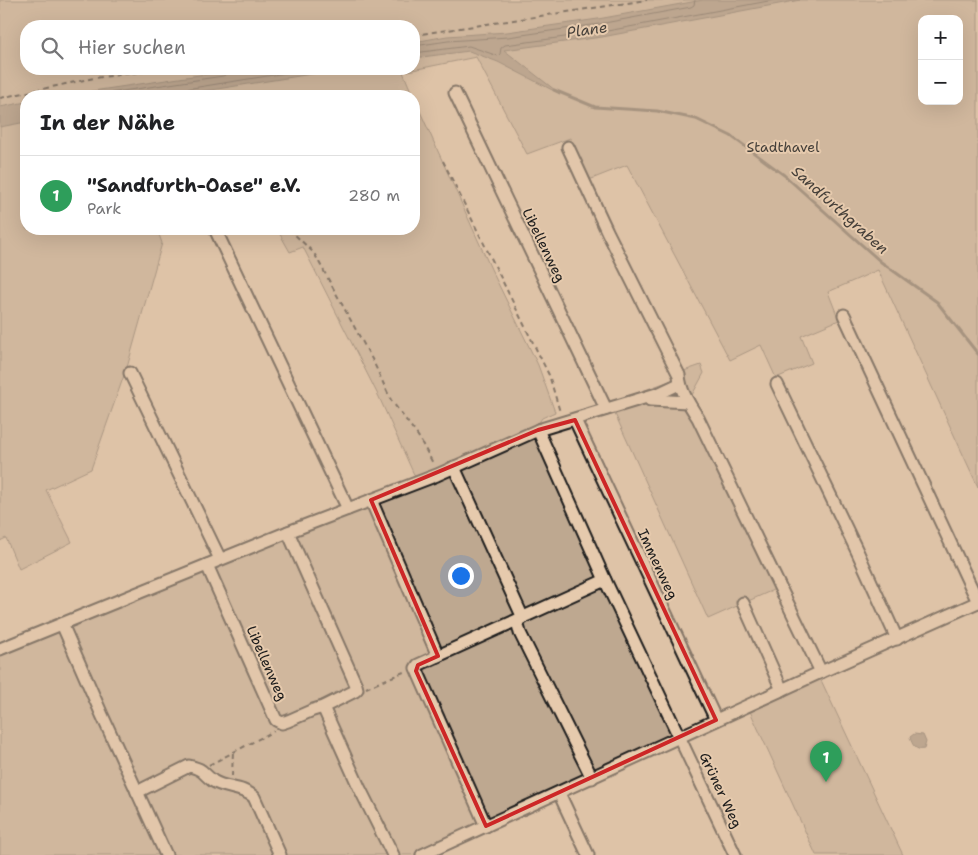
<!DOCTYPE html>
<html lang="de">
<head>
<meta charset="utf-8">
<style>
  body { margin:0; font-family:"Shantell Sans",sans-serif; background:#f2f2f2; color:#202124 }
  .controls { position:absolute; right:15px; top:15px; display:grid; overflow:hidden; border-radius:10px; box-shadow:0 5px 20px #0002 }
  .controls button { width:45px; height:45px; display:grid; place-items:center; padding:0; border:0; border-bottom:1px solid #e0e0e0; background:#fff; color:#202124; font:25px sans-serif }
  .you { position:absolute; left:460px; top:575px; width:18px; height:18px; margin:-12px; border:4px solid #fff; border-radius:50%; background:#1a73e8; box-shadow:0 0 0 8px #1a73e833 }
  .badge { display:grid; place-items:center; width:32px; height:32px; border-radius:50%; background:#1c1c1c; color:#fff; font-size:16px; font-weight:700 }
  .pin { position:absolute; translate:-50% -41px; filter:drop-shadow(0 1px 2px #0008) }
  .pin::after { content:''; position:absolute; top:26px; width:18px; height:15px; background:inherit; clip-path:polygon(0 0,100% 0,50% 100%) }
  .list { margin:0; padding:0; list-style:none }
  h2 { display:flex; justify-content:space-between; align-items:center; height:65px; margin:0; padding:0 20px; font-size:21px }
  h2 small { font-size:16px; font-weight:400; color:#757577 }
  .list li { display:grid; grid-template-columns:32px 1fr auto; gap:15px; align-items:center; box-sizing:border-box; height:80px; padding:0 20px; border-top:1px solid #e0e0e0 }
  .list b { display:block; font-size:19px; white-space:nowrap }
  .list p { margin:0; font-size:16px; white-space:nowrap; color:#757577 }
  .list em { font-size:16px; font-style:normal; color:#757577 }
  .icon { flex:none; width:28px; height:28px; fill:none; stroke:currentColor; stroke-width:2; stroke-linecap:round; stroke-linejoin:round }
  .map { position:relative; flex:none; width:978px; height:855px; overflow:hidden }
  .search { position:absolute; background:#fff; box-shadow:0 5px 20px #0002; left:20px; top:20px; width:400px; height:55px; display:flex; align-items:center; gap:12px; box-sizing:border-box; padding:0 18px; border-radius:20px; color:#757577; font-size:19px }
  .panel { position:absolute; background:#fff; box-shadow:0 5px 20px #0002; left:20px; top:90px; width:400px; height:145px; border-radius:20px }
  .map>svg:first-child { display:block }
  .green { fill:#bea890; stroke:#6d6256; fill-rule:evenodd }
  .water { fill:#948372; stroke:#645a50 }
  .lines { fill:none; stroke-linecap:round; stroke-linejoin:round }
  .shore { stroke:#4c453e; stroke-width:1 }
  .stream { stroke:#645a50; stroke-width:3 }
  .minor-casing { stroke:#1c1c1c; stroke-width:15 }
  .path { stroke:#1c1c1c; stroke-width:2; stroke-dasharray:5 4; stroke-linecap:butt }
  .minor { stroke:#e6caad; stroke-width:11 }
  .marked { fill:none; stroke:#cd2727; stroke-width:4; stroke-linejoin:round }
  .labels { text-anchor:middle; dominant-baseline:central; stroke-width:4; stroke-linejoin:round; paint-order:stroke }
  .park-label { font-size:14px; fill:#443f39; stroke:#e6caad }
  .street-label { font-size:14px; fill:#1c1c1c; stroke:#e6caad }
  .water-label { font-size:15px; font-style:italic; fill:#46403a; stroke:#e6caad }
</style>
</head>
<body>
<div class="map">
<svg width="978" height="855" viewBox="0 0 978 855">
  <rect width="100%" height="100%" fill="#dec3a7"/>
  <filter id="ink" filterUnits="userSpaceOnUse"><feTurbulence type="fractalNoise" baseFrequency=".02" numOctaves="2"/><feDisplacementMap in="SourceGraphic" scale="10" xChannelSelector="R" yChannelSelector="G"/><feConvolveMatrix kernelMatrix="1 2 1 2 8 2 1 2 1" color-interpolation-filters="sRGB"/></filter>
  <g filter="url(#ink)">
    <g class="green">
      <path d="M0 0H978V487L878 270 828 292 839 320 801 336 812 363 776 378 761 345 730 360 627 165 589 180 570 138 527 154 476 57 403 72 413 96H26V229H157L162 243 128 364 91 469 46 490 72 542 19 569 6 538 0 541ZM922 19H959V101H922ZM26 26H414V69H26Z"/>
      <polygon points="414,98 491,269 538,365 555,412 542,418 536,427 416,479 379,397 303,247 290,252 277,229 414,229"/>
      <polygon points="701,365 704,373 692,395 782,586 708,619 610,403 672,380 681,372"/>
      <polygon points="537,435 673,735 413,855 0,855 0,653"/>
      <polygon points="820,678 903,855 816,855 749,709"/>
    </g>
    <g class="water">
      <polygon points="703,0 800,0 602,37 504,50 560,94 498,62 469,51 414,58 414,42 447,36 507,32 598,19"/>
      <polygon points="239,69 343,69 173,96 60,96"/>
      <polygon points="26,102 26,122 0,127 0,107"/>
      <path d="M914 734 923 735 926 742 924 749C916 751 912 745 910 737Z"/>
    </g>
    <g class="lines">
      <g class="shore">
        <polyline points="414,46 448,41 508,37 599,24 691,7 694,5 695,0"/>
        <polyline points="414,53 469,46 498,56 500,54 501,48 505,45 602,32 774,0"/>
        <polyline points="89,96 223,76 227,74 228,69"/>
        <polyline points="129,96 173,90 175,92 175,96"/>
        <polyline points="181,96 182,92 186,89 311,69"/>
      </g>
      <polyline class="stream" points="554,90 595,107 657,111 696,119 731,136 784,175 881,262 937,302 978,354"/>
      <g class="minor-casing">
        <g id="minor">
          <polyline points="455,93 606,409"/>
          <path d="M568 147 607 231 679 375C680 391 689 404 698 418L821 672"/>
          <polyline points="215,229 348,509"/>
          <polyline points="844,315 978,602"/>
          <polyline points="130,373 220,559"/>
          <polyline points="777,384 858,553 897,639"/>
          <polyline points="650,400 688,402"/>
          <polyline points="575,420 716,720"/>
          <polyline points="538,430 605,580 735,855"/>
          <polyline points="454,467 523,618"/>
          <polyline points="371,500 438,656"/>
          <polyline points="207,565 276,720 282,723 288,721 313,710 323,707 355,691 357,689 356,685 288,532"/>
          <polyline points="743,603 782,690"/>
          <polyline points="517,621 520,633 592,778"/>
          <polyline points="62,624 102,715 166,855"/>
          <polyline points="0,649 288,532 437,475 538,430 660,393 679,384"/>
          <polyline points="323,707 359,787 393,855"/>
          <path d="M137 792 189 766C205 770 201 772 213 781 225 789 242 786 254 797L280 855"/>
          <polyline points="559,793 588,855"/>
          <polyline points="486,826 416,668 418,665 605,580"/>
          <polyline points="422,855 821,672 978,602"/>
        </g>
      </g>
      <g class="path">
        <polyline points="414,35 647,0"/>
        <polyline points="0,98 94,78 167,69"/>
        <polyline points="443,161 549,375 560,412"/>
        <polyline points="289,229 314,253 373,361 391,400 418,436 434,465"/>
        <polyline points="366,688 406,671"/>
        <polyline points="209,765 274,731"/>
        <polyline points="232,776 233,751"/>
      </g>
      <use href="#minor" class="minor"/>
    </g>
  </g>
  <path d="M0 0H978V855H0ZM575 420 716 720 486 826 416 671 418 665 438 656 371 500 538 430Z" fill="#dec3a7" fill-opacity=".55" fill-rule="evenodd"/>
  <path class="marked" d="M575 420 716 720 486 826 416 671 418 665 438 656 371 500 538 430Z"/>
  <g class="labels">
    <g class="park-label">
      <text x="783" y="147">Stadthavel</text>
    </g>
    <g class="street-label">
      <text transform="translate(544 245) rotate(64)">Libellenweg</text>
      <text transform="translate(658 564) rotate(65)">Immenweg</text>
      <text transform="translate(267 663) rotate(66)">Libellenweg</text>
      <text transform="translate(721 790) rotate(65)">Grüner Weg</text>
    </g>
    <g class="water-label">
      <text transform="translate(587 30) rotate(-8)">Plane</text>
      <text transform="translate(840 210) rotate(42)">Sandfurthgraben</text>
    </g>
  </g>
</svg>
<div class="controls">
<button>+</button>
<button>−</button>
</div>
<div class="you"></div>
<div class="pin badge" style="left:826px;top:782px;background:#2e9e5b">1</div>
<div class="search"><svg class="icon" aria-label="search" viewBox="0 0 24 24"><circle cx="10" cy="10" r="6"/><path d="M15 15l6 6"/></svg>Hier suchen</div>
<section class="panel">
<h2>In der Nähe<small></small></h2>
<ul class="list">
<li><span class="badge" style="background:#2e9e5b">1</span><div><b>&quot;Sandfurth-Oase&quot; e.V.</b><p>Park</p></div><em>280 m</em></li>
</ul>
</section>
</div>
</body>
</html>
